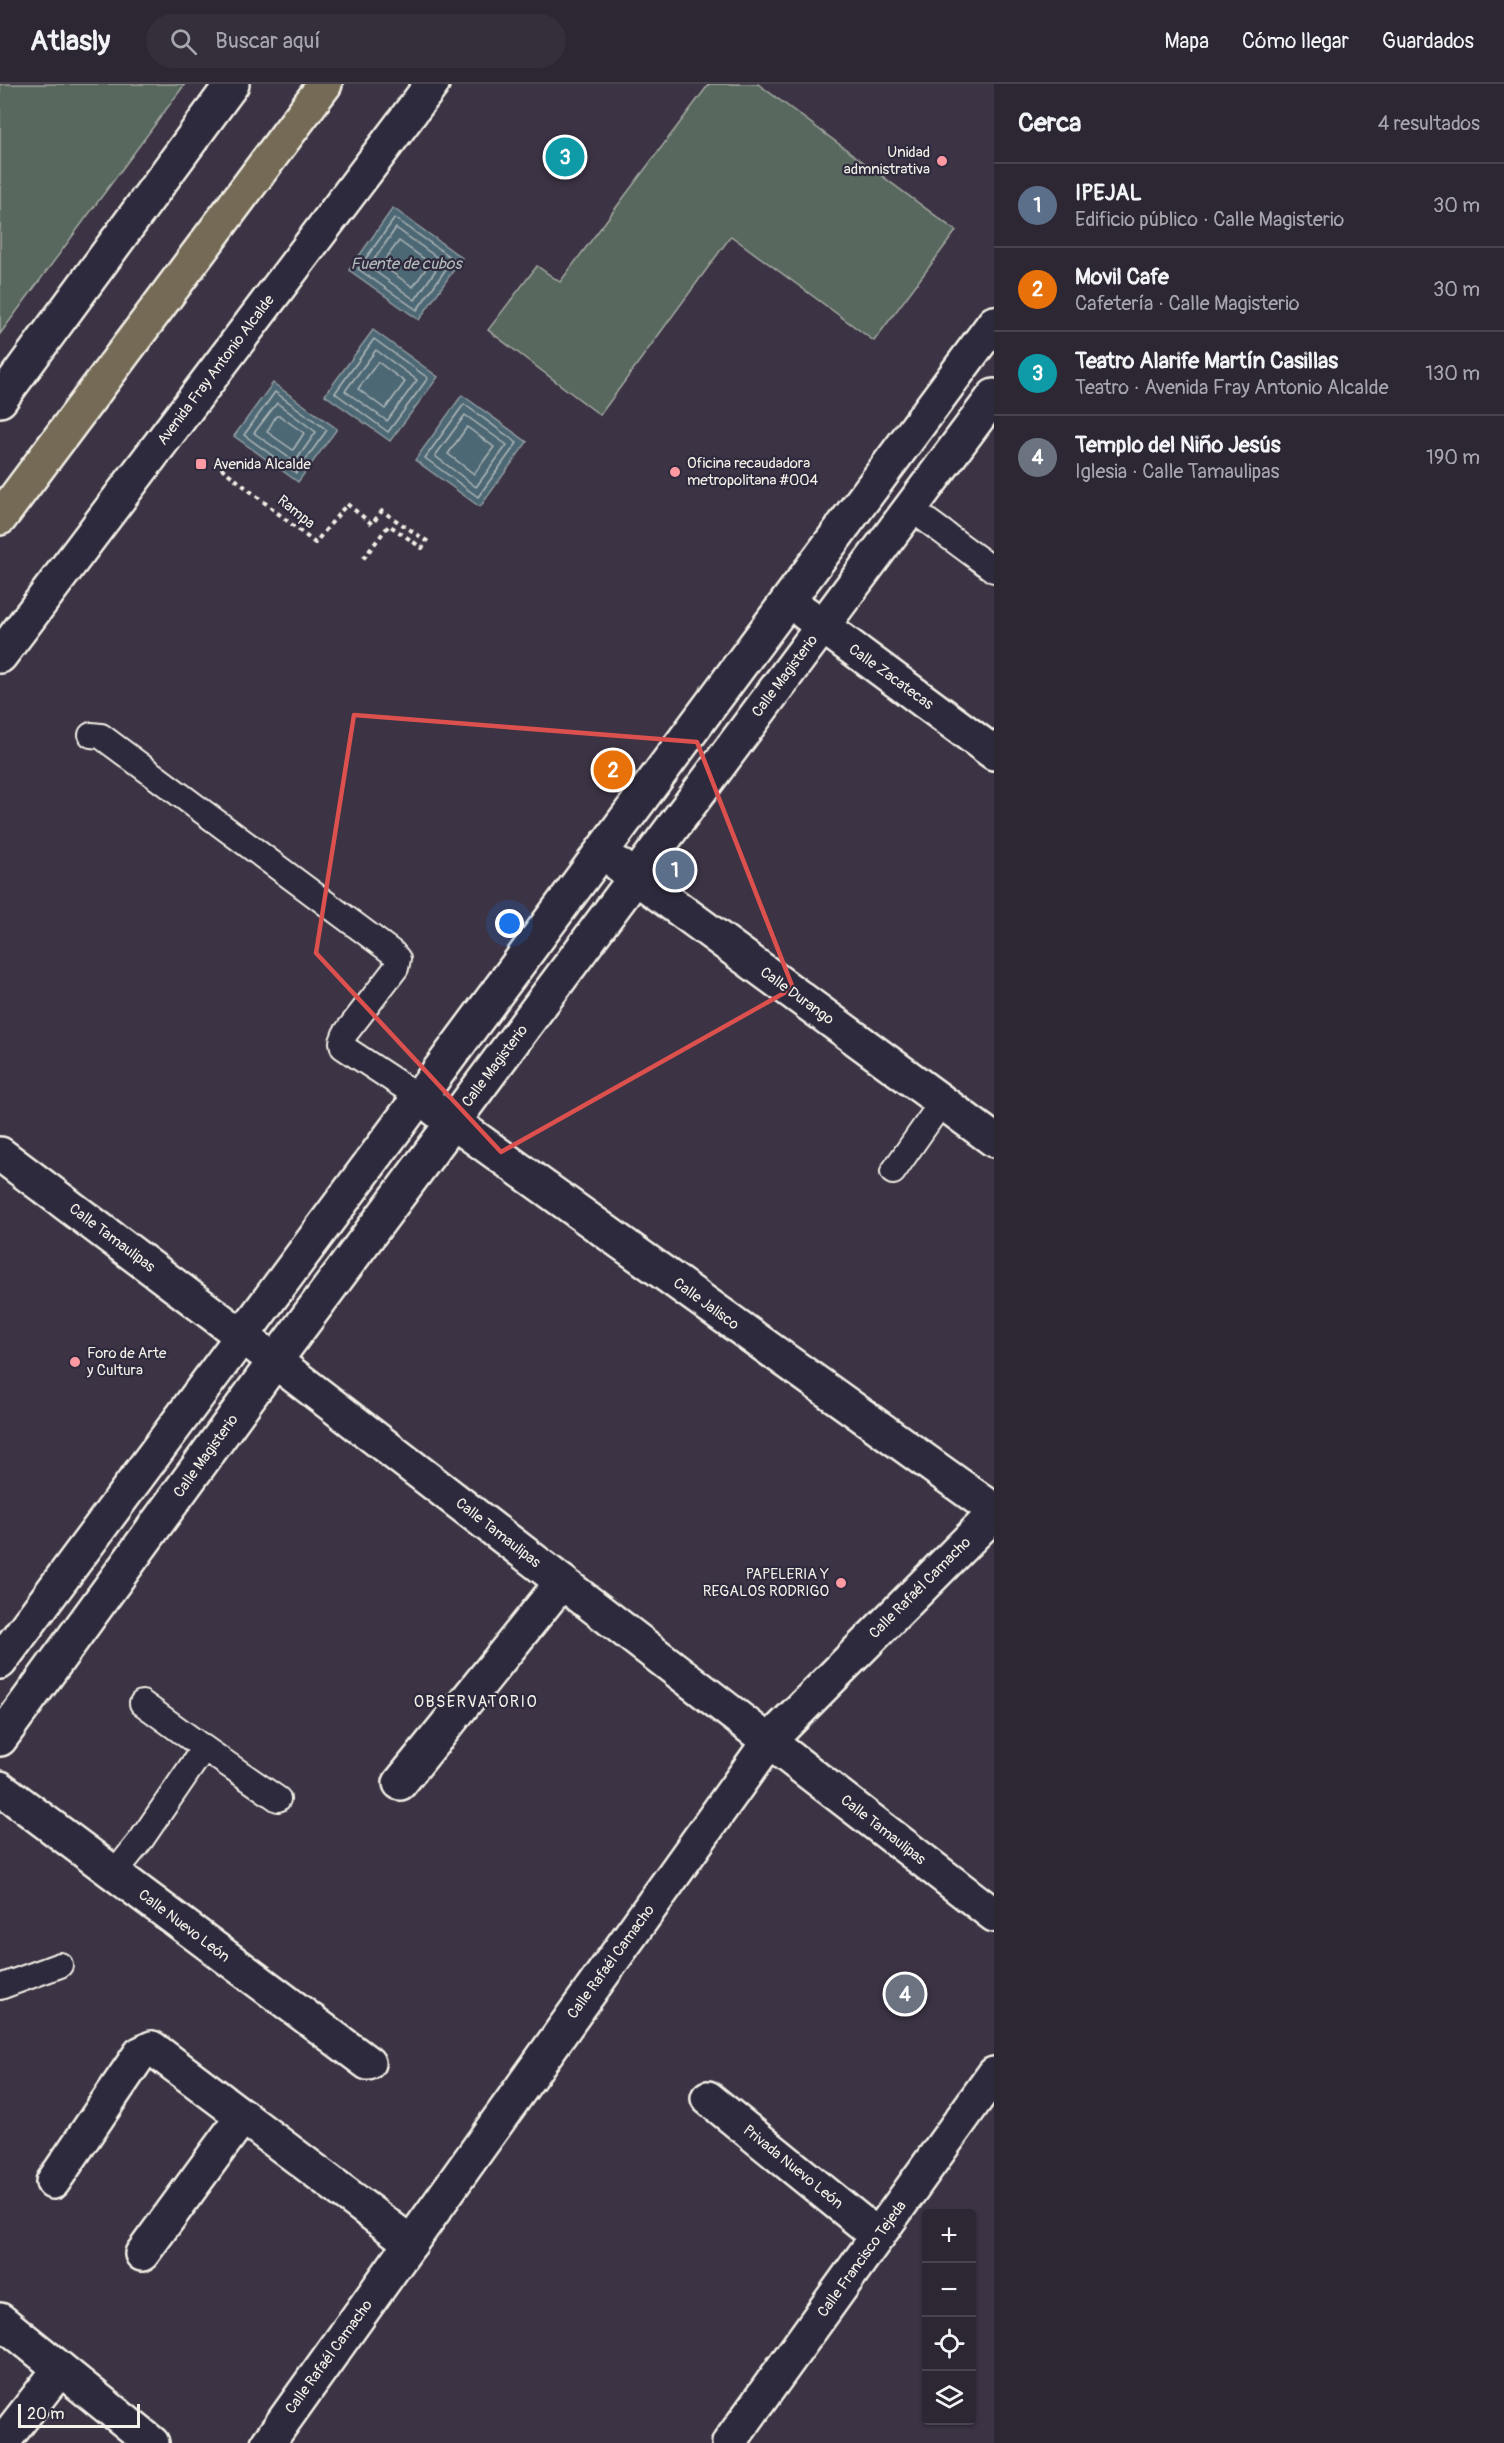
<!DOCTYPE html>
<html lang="es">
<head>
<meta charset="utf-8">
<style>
  body { margin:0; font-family:Pangolin,sans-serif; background:#352e3b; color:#f1f3f6 }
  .controls { position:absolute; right:18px; bottom:18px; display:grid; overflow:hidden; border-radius:6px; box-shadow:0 2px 4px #0004 }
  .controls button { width:54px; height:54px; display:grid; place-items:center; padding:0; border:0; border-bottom:2px solid #48434e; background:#2d2633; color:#f1f3f6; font:30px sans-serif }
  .scale { position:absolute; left:18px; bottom:15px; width:122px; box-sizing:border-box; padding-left:6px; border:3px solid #f4f1e8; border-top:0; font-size:16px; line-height:21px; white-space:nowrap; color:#f4f1e8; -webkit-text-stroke:4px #2f2a3d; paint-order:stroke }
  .you { position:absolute; left:510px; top:840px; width:21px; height:21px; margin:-15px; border:4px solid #fff; border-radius:50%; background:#1a73e8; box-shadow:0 0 0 9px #1a73e833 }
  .badge { display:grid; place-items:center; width:39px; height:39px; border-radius:50%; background:#8c9099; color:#fff; font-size:20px; font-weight:700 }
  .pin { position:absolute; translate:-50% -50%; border:3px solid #fff; box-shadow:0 2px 6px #0006 }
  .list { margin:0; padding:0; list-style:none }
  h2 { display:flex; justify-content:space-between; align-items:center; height:78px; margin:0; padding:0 24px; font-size:26px }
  h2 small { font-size:20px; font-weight:400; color:#a7a5ac }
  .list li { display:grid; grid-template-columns:39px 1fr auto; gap:18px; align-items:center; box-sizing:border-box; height:84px; padding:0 24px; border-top:2px solid #48434e }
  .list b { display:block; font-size:22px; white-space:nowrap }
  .list p { margin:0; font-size:20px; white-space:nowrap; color:#a7a5ac }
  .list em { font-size:20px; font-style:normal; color:#a7a5ac }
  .icon { flex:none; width:33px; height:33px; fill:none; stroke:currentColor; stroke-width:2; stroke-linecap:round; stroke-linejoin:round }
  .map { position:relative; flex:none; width:994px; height:2359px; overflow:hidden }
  header { display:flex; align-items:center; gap:36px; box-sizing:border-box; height:84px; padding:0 30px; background:#2d2633; border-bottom:2px solid #48434e }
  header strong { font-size:28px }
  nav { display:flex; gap:33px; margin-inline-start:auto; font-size:21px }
  .search { width:420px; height:54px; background:#352e3b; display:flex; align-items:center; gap:15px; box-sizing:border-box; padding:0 21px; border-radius:33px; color:#a7a5ac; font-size:22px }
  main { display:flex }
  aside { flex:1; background:#2d2633 }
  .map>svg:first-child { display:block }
  .green { fill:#59685f; stroke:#a6aca4; stroke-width:1.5 }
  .water { fill:#4d6775; stroke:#909ea3; stroke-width:1.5 }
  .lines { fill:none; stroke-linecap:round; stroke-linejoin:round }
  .shore { stroke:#b1baba; stroke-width:1.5 }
  .service-casing { stroke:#f4f1e8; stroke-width:28 }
  .minor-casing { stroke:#f4f1e8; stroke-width:38 }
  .tertiary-casing { stroke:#f4f1e8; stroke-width:38 }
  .primary-casing { stroke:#f4f1e8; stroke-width:38 }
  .path { stroke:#f4f1e8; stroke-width:4; stroke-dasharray:4.5 4.5; stroke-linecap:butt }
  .service { stroke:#2f2a3d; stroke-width:24 }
  .minor { stroke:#2f2a3d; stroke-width:33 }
  .tertiary { stroke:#2f2a3d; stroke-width:33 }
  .primary { stroke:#746b55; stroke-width:33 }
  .marked { fill:none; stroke:#dc504e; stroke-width:4.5; stroke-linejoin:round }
  .poi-dot { fill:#ff9aa2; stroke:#2f2a3d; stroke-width:2 }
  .labels { text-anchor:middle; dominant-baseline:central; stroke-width:4.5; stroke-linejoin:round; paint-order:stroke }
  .poi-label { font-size:15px; fill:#f4f1e8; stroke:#2f2a3d; text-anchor:start }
  .street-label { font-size:15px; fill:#f4f1e8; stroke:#2f2a3d }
  .water-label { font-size:16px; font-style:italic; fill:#b1baba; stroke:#2f2a3d }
  .neighbourhood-label { font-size:16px; letter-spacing:1.5px; fill:#f4f1e8; stroke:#2f2a3d }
</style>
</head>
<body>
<header>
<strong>Atlasly</strong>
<div class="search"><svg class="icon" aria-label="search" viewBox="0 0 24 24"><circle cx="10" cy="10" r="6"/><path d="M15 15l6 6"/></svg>Buscar aquí</div>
<nav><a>Mapa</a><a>Cómo llegar</a><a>Guardados</a></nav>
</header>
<main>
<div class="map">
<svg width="994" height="2359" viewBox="0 0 994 2359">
  <rect width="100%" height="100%" fill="#3c3344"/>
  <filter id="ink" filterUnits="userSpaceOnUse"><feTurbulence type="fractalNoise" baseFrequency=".0167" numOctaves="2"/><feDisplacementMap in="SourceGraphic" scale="12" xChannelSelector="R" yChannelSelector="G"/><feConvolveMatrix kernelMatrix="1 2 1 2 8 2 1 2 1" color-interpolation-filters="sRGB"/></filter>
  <g filter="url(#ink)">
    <g class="green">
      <polygon points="0,0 185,0 0,250"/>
      <polygon points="709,0 758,0 956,147 874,257 731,152 600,331 488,246 537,182 560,198"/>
    </g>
    <g class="water">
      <polygon points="393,124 462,174 419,236 349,186"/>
      <polygon points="373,246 438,293 390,357 325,311"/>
      <polygon points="273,299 337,345 298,398 234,352"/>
      <polygon points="462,311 527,358 480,423 415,376"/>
    </g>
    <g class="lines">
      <g class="shore">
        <polygon points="395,134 453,175 417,226 358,185"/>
        <polygon points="396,144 442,177 415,216 369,183"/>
        <polygon points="399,157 430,179 413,203 381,181"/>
        <polygon points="374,255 428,294 388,348 335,309"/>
        <polygon points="376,266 417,296 387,337 345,307"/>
        <polygon points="378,278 405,298 385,325 358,305"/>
        <polygon points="275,308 327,346 296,389 244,351"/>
        <polygon points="277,319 316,348 295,378 254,349"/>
        <polygon points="464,320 517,359 478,413 425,374"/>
        <polygon points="465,331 507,361 476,403 435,372"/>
        <polygon points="276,332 280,332 304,349 293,366 267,348"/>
        <polygon points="467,343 494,363 474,390 448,370"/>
      </g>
      <g class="service-casing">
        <g id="service">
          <polyline points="910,424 994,486"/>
          <polyline points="91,651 101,652 393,869 398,875 396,884 345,950 342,958 343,963 419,1013"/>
          <polyline points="893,1088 942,1018"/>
          <polyline points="142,1619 204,1664"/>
          <polyline points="114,1790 141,1756 204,1664 278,1715"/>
          <polyline points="0,1903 60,1881"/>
        </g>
      </g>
      <g class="minor-casing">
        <g id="minor">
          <polyline points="805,529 994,669"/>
          <polyline points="619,781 994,1056"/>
          <polyline points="435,1025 994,1426"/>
          <polyline points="0,1070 275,1277 994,1831"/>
          <polyline points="0,1578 994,239"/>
          <polyline points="0,1655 275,1277 994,312"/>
          <polyline points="400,1699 562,1498"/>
          <polyline points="0,1704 368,1979"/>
          <polyline points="708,2014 878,2152"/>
          <polyline points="53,2098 140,1970 152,1964 411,2159"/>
          <polyline points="142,2170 243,2032"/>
          <polyline points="0,2236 152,2359"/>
          <polyline points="2,2359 60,2285"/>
          <polyline points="268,2359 769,1657 994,1430"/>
          <polyline points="729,2359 994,1990"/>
        </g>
      </g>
      <g class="tertiary-casing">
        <g id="tertiary">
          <polyline points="0,316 232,0"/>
          <polyline points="0,572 432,0"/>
        </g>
      </g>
      <g class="primary-casing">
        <polyline id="primary" points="0,434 325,0"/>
      </g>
      <polyline class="path" points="214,378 315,459 347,420 372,440 382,427 427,457 422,464 389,441 363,475"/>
      <use href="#service" class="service"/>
      <use href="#minor" class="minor"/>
      <use href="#tertiary" class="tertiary"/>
      <use href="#primary" class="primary"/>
    </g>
  </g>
  <path class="marked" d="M354 631 697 658 793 904 501 1068 316 869Z"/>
  <g class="poi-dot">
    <circle cx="942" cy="77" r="6"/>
    <rect x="195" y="374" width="12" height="12" rx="3"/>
    <circle cx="675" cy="388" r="6"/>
    <circle cx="75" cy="1278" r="6"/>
    <circle cx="841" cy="1499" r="6"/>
  </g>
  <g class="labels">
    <g class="poi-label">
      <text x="930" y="68" text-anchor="end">Unidad<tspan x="930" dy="17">admnistrativa</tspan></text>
      <text x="687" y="379">Oficina recaudadora<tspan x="687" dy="17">metropolitana #004</tspan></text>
      <text x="213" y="380">Avenida Alcalde</text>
      <text x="87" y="1269">Foro de Arte<tspan x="87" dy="17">y Cultura</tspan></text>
      <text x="829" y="1490" text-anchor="end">PAPELERIA Y<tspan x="829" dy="17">REGALOS RODRIGO</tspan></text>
    </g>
    <g class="street-label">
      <text transform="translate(216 286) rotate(-53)">Avenida Fray Antonio Alcalde</text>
      <text transform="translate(296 428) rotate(39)">Rampa</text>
      <text transform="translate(785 592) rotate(-53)">Calle Magisterio</text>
      <text transform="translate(891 593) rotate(36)">Calle Zacatecas</text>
      <text transform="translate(797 912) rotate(36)">Calle Durango</text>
      <text transform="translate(495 982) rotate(-53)">Calle Magisterio</text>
      <text transform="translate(112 1154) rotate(37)">Calle Tamaulipas</text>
      <text transform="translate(706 1220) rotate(36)">Calle Jalisco</text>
      <text transform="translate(206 1372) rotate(-54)">Calle Magisterio</text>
      <text transform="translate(498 1449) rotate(38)">Calle Tamaulipas</text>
      <text transform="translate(920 1504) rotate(-45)">Calle Rafaél Camacho</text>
      <text transform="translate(883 1746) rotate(38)">Calle Tamaulipas</text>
      <text transform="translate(184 1842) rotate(37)">Calle Nuevo León</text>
      <text transform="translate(611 1878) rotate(-54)">Calle Rafaél Camacho</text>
      <text transform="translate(793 2083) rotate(39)">Privada Nuevo León</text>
      <text transform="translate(862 2175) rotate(-54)">Calle Francisco Tejeda</text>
      <text transform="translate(329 2273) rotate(-54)">Calle Rafaél Camacho</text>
    </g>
    <g class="water-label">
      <text x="406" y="180">Fuente de cubos</text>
    </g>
    <g class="neighbourhood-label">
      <text x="476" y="1618">OBSERVATORIO</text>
    </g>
  </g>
</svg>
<div class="controls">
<button>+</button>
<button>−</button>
<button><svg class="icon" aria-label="locate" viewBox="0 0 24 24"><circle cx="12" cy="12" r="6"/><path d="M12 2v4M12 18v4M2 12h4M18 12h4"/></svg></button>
<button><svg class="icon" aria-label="layers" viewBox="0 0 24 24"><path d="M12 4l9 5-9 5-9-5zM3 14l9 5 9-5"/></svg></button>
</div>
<div class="scale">20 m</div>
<div class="you"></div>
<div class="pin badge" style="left:675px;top:786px;background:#5c6f8a">1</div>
<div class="pin badge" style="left:613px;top:686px;background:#e8710a">2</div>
<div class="pin badge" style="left:565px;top:73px;background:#0f9aa8">3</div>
<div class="pin badge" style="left:905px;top:1910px;background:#6b7280">4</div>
</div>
<aside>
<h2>Cerca<small>4 resultados</small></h2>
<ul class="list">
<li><span class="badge" style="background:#5c6f8a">1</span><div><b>IPEJAL</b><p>Edificio público · Calle Magisterio</p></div><em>30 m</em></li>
<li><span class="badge" style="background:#e8710a">2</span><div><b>Movil Cafe</b><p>Cafetería · Calle Magisterio</p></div><em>30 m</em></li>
<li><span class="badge" style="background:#0f9aa8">3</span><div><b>Teatro Alarife Martín Casillas</b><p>Teatro · Avenida Fray Antonio Alcalde</p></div><em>130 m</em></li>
<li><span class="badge" style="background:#6b7280">4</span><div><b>Templo del Niño Jesús</b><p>Iglesia · Calle Tamaulipas</p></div><em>190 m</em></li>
</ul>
</aside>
</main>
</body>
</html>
